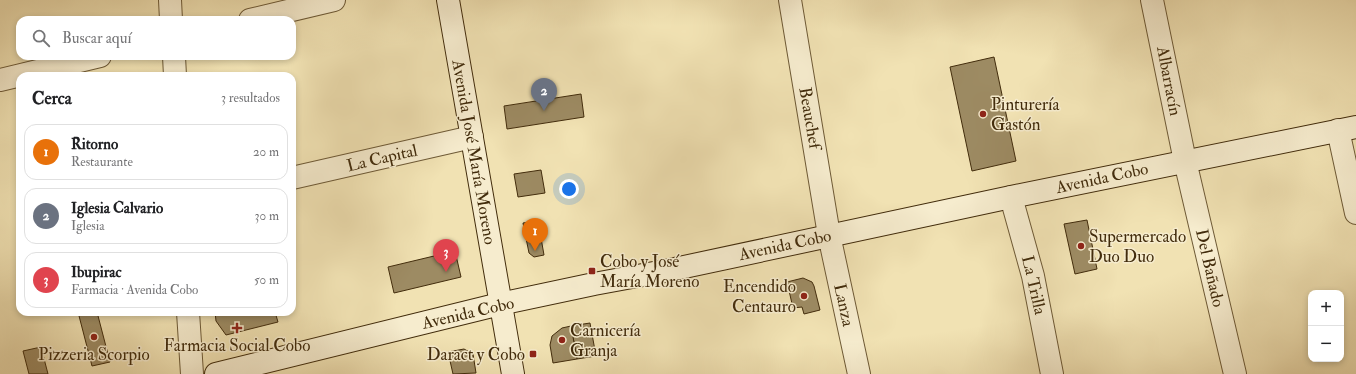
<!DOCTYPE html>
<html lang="es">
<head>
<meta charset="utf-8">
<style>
  body { margin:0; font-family:"IM FELL Double Pica",serif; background:#f2f2f2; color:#202124 }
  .controls { position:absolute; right:12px; bottom:12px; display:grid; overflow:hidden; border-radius:8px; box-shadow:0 2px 6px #0003 }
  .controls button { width:36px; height:36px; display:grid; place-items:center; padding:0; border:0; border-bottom:1px solid #e0e0e0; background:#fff; color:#202124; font:20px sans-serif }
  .you { position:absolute; left:569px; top:189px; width:14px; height:14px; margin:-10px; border:3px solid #fff; border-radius:50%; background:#1a73e8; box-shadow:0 0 0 6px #1a73e833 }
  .badge { display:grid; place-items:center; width:26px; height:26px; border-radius:50%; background:#7c3aed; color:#fff; font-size:13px; font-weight:700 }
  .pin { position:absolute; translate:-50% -33px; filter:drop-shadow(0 1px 2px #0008) }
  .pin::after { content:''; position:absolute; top:21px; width:14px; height:12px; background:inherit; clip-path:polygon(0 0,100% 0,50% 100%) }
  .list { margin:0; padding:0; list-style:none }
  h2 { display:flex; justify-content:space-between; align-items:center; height:52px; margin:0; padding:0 16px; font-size:17px }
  h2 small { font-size:13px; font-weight:400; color:#757577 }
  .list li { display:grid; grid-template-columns:26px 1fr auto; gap:12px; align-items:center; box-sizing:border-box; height:56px; margin:0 8px 8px; padding:0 8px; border:1px solid #e0e0e0; border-radius:12px }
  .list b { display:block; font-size:15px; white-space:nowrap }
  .list p { margin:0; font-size:13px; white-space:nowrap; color:#757577 }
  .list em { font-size:13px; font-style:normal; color:#757577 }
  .icon { flex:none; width:22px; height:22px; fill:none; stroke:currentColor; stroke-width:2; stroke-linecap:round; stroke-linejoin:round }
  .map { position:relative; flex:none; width:1356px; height:374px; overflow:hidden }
  .search { position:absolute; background:#fff; box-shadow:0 2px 6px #0003; left:16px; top:16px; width:280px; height:44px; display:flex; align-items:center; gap:10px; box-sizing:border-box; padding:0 14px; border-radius:12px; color:#757577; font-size:15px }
  .panel { position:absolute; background:#fff; box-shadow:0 2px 6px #0003; left:16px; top:72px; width:280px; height:244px; border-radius:12px }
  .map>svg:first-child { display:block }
  .building { fill:#9d8b63; stroke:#422c0c }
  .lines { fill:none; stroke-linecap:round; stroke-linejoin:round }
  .street-casing { stroke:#6e5a36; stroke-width:24 }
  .secondary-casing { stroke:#422c0c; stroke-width:24 }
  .street { stroke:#f6ecce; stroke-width:22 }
  .secondary { stroke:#f6ecce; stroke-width:22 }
  .poi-dot { fill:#8f2418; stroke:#f6ecce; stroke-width:1.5 }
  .labels { text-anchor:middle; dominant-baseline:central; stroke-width:3; stroke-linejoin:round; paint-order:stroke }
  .street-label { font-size:17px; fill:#422c0c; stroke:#f6ecce }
  .poi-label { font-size:17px; fill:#422c0c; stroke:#f6ecce; text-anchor:start }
</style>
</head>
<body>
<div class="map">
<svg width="1356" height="374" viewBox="0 0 1356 374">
  <rect width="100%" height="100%" fill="#f1e2b3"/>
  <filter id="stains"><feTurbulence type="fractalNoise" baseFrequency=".005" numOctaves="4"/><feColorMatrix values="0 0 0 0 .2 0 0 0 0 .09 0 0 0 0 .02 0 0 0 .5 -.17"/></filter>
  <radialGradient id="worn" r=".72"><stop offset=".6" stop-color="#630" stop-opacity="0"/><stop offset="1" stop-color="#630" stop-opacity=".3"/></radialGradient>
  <g class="building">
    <polygon points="994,57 1016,161 972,171 950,67"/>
    <polygon points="581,94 584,117 507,129 504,106"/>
    <polygon points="541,170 545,193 518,197 514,174"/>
    <polygon points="1087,220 1097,269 1075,274 1064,224"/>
    <polygon points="538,221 544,255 534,257 529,253 523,223"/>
    <polygon points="455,251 461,277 394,293 388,267"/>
    <polygon points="803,278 812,282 814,286 820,310 804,314 802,307 793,308 787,282"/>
    <polygon points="78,312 97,312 110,362 92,366"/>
    <polygon points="215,312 275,312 278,322 226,335 216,321"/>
    <polygon points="590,323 596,356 577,359 571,326"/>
    <polygon points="571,326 577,359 553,363 550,345 552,336 562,328"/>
    <polygon points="41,347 48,374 29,374 23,351"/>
    <polygon points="464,349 473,354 476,373 453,374 448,352"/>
  </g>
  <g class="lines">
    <g class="street-casing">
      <g id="street">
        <polyline points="170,0 171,20"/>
        <polyline points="790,0 829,235 859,374"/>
        <polyline points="1152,0 1185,161 1235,374"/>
        <polyline points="250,20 334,0"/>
        <polyline points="174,56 175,76"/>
        <polyline points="0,80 100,56"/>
        <polyline points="1338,130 1356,213"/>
        <polyline points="292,178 472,137"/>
        <polyline points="1011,197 1033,276 1052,374"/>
        <polyline points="188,312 192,374"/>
      </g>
    </g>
    <g class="secondary-casing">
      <g id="secondary">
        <polyline points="448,0 513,374"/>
        <polyline points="216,374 500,304 594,284 670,270 1011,197 1356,127"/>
      </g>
    </g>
    <use href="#street" class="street"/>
    <use href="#secondary" class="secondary"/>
  </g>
  <g class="poi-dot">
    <circle cx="983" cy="114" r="4"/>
    <circle cx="1081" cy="246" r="4"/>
    <rect x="588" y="267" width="8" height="8" rx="2"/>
    <circle cx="804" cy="296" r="4"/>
    <path d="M235 322h4v4h4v4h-4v4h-4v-4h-4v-4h4z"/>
    <circle cx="94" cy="337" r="4"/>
    <circle cx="562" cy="340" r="4"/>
    <rect x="529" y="350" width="8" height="8" rx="2"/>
  </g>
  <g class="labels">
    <g class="street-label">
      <text transform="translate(1169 81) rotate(79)">Albarracín</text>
      <text transform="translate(810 118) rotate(80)">Beauchef</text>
      <text transform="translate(474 152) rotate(80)">Avenida José María Moreno</text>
      <text transform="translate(382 158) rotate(-13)">La Capital</text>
      <text transform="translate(1102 178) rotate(-12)">Avenida Cobo</text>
      <text transform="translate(785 245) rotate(-12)">Avenida Cobo</text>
      <text transform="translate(1210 268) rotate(77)">Del Bañado</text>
      <text transform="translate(1034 285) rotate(77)">La Trilla</text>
      <text transform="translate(844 305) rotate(78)">Lanza</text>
      <text transform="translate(468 313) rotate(-13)">Avenida Cobo</text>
    </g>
    <g class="poi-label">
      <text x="991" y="104">Pinturería<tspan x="991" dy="20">Gastón</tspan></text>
      <text x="1089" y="236">Supermercado<tspan x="1089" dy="20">Duo Duo</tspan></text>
      <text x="600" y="261">Cobo y José<tspan x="600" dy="20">María Moreno</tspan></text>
      <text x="796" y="286" text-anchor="end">Encendido<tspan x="796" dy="20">Centauro</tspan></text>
      <text x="570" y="330">Carnicería<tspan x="570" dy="20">Granja</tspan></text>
      <text x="237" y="345" text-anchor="middle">Farmacia Social Cobo</text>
      <text x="94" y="354" text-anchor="middle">Pizzeria Scorpio</text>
      <text x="525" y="354" text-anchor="end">Daract y Cobo</text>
    </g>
  </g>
  <rect width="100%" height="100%" filter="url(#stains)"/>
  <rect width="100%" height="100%" fill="url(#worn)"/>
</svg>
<div class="controls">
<button>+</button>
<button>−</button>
</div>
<div class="you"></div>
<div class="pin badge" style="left:535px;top:251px;background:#e8710a">1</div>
<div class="pin badge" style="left:544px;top:111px;background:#6b7280">2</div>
<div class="pin badge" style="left:446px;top:272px;background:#e0444e">3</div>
<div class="search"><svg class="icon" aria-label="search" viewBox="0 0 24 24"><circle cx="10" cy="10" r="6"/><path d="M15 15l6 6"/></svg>Buscar aquí</div>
<section class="panel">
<h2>Cerca<small>3 resultados</small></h2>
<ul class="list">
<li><span class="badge" style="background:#e8710a">1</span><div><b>Ritorno</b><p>Restaurante</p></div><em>20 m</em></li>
<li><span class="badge" style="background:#6b7280">2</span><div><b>Iglesia Calvario</b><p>Iglesia</p></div><em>30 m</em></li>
<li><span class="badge" style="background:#e0444e">3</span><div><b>Ibupirac</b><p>Farmacia · Avenida Cobo</p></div><em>50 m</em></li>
</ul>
</section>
</div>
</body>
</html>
